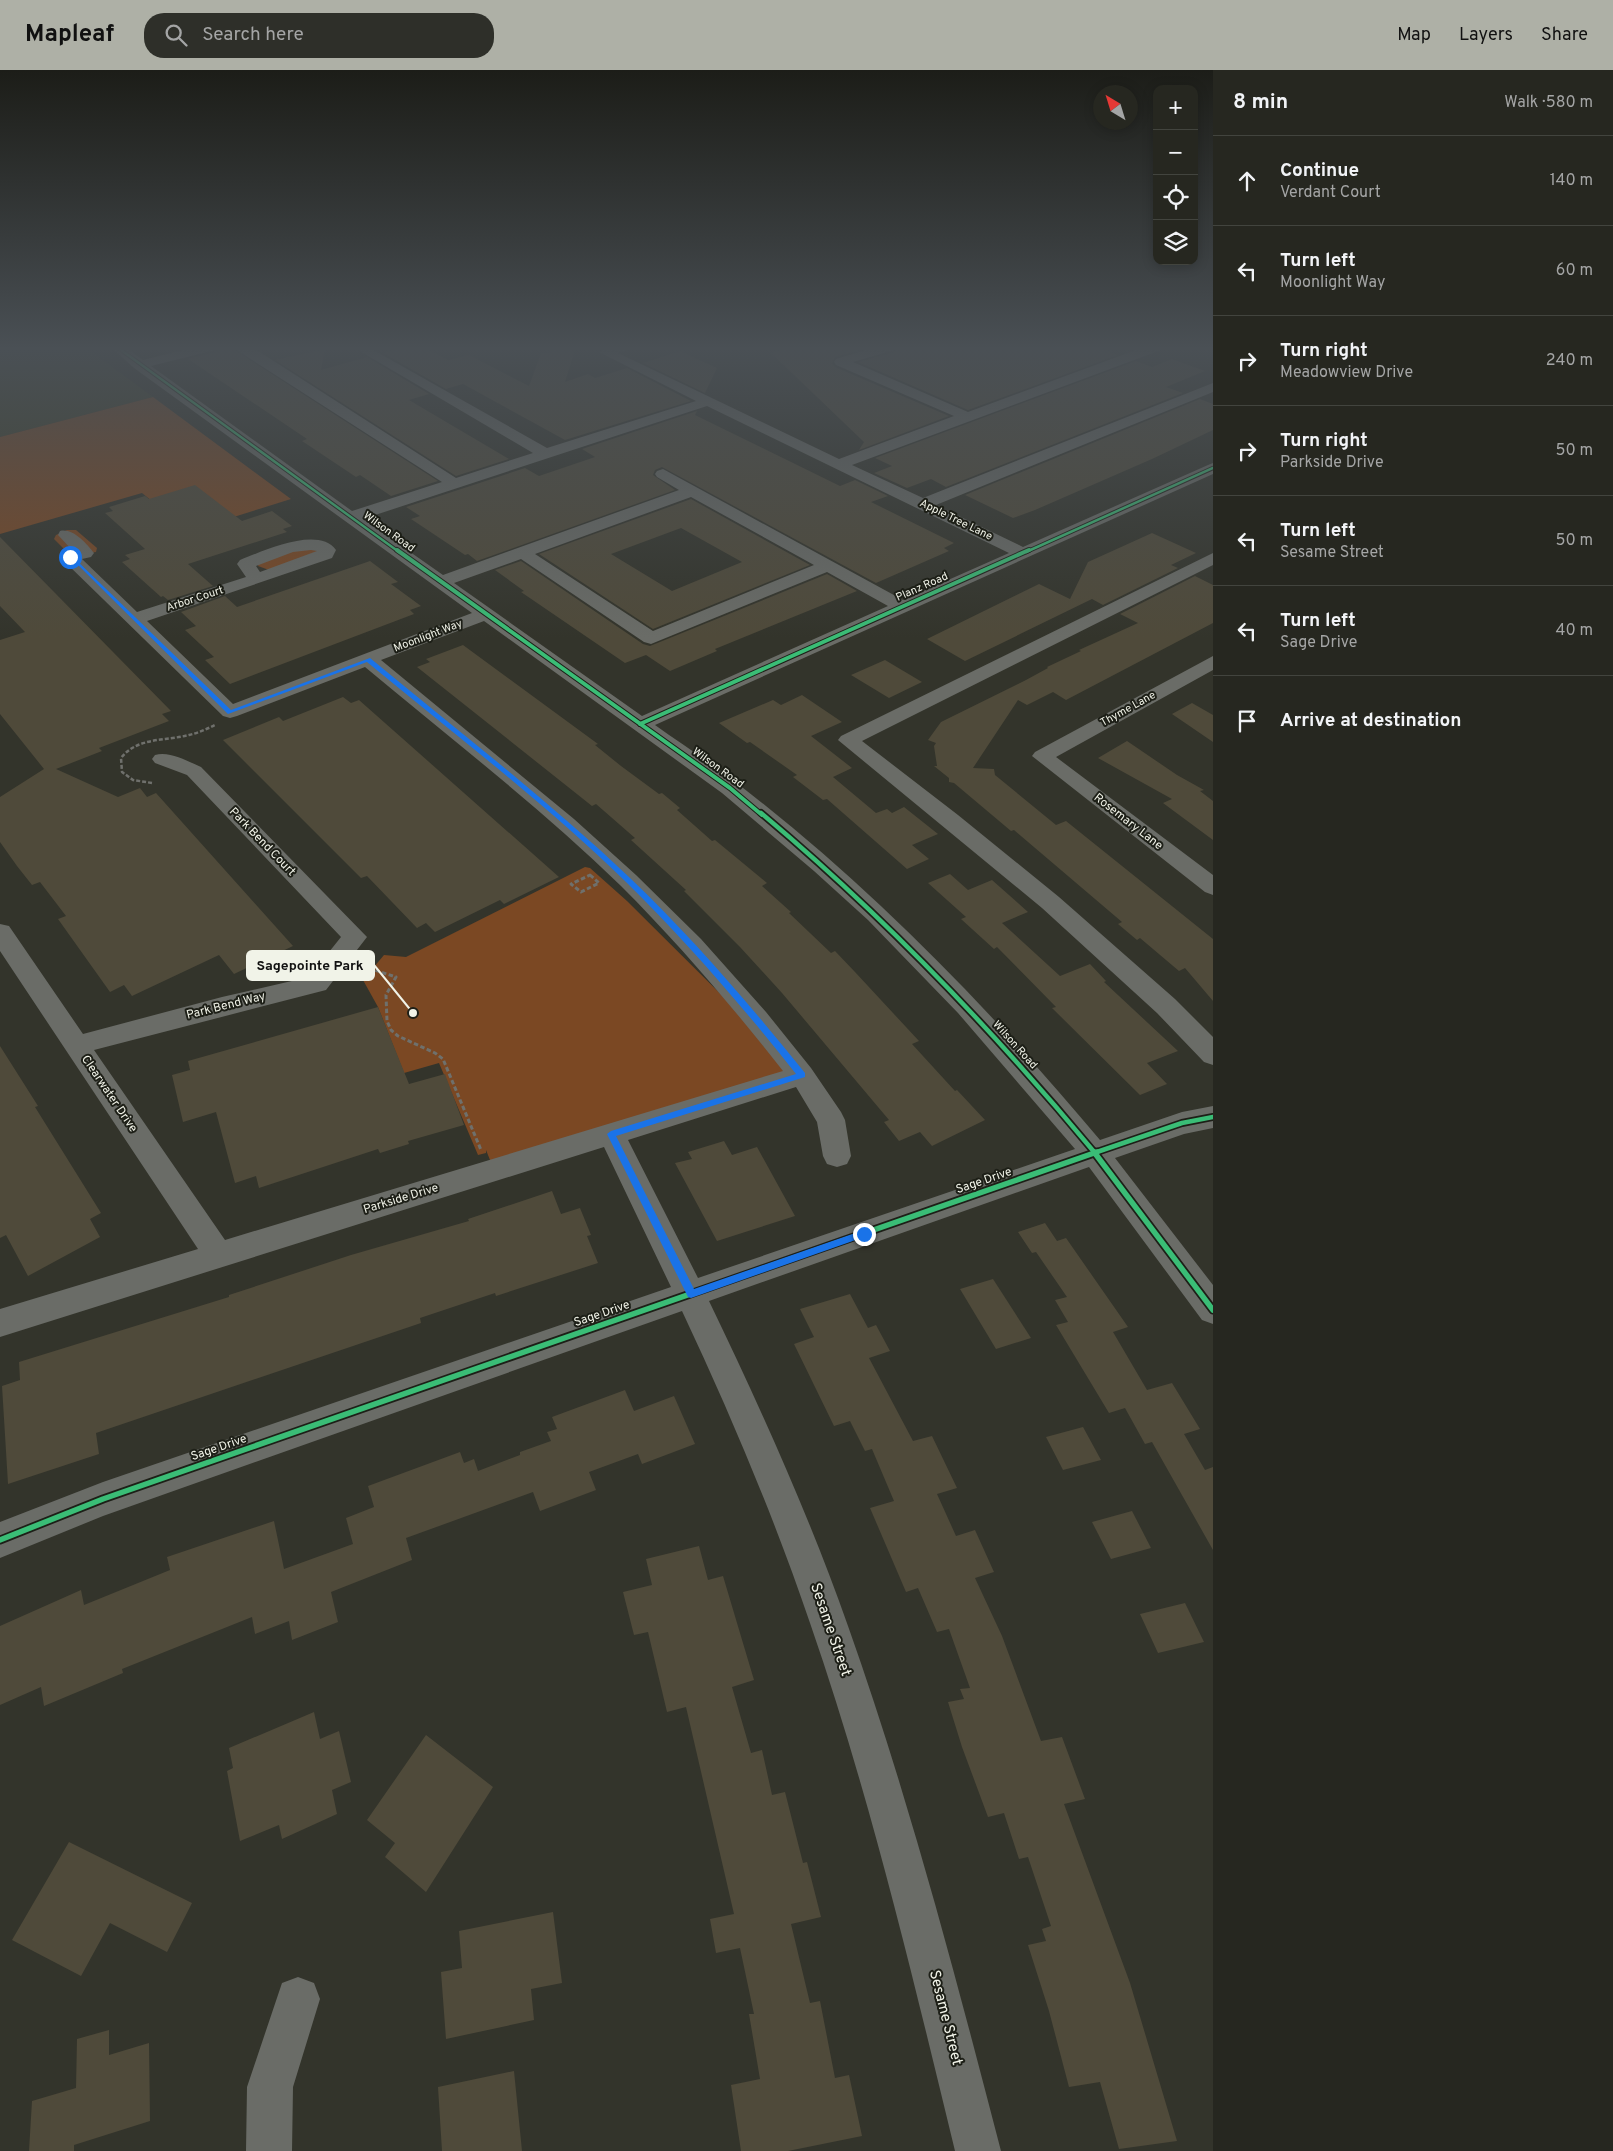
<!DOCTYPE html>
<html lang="en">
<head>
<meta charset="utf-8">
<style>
  body { margin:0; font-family:Overpass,sans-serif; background:#2e2f29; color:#f1f3f6 }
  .controls { position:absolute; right:15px; top:15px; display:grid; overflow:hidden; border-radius:10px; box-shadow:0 2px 12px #0003 }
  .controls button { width:45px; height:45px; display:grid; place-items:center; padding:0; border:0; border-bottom:1px solid #42443e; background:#262720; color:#f1f3f6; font:25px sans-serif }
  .compass { position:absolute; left:1093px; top:15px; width:45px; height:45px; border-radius:50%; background:#262720; box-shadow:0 2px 12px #0003; rotate:322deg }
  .stop { position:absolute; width:15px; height:15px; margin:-11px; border:4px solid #1a73e8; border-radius:50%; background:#fff }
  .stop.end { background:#1a73e8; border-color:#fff; box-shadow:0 1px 5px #0008 }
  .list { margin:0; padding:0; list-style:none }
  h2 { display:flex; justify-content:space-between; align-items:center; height:65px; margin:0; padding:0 20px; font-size:21px }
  h2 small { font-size:16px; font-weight:400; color:#a4a5a5 }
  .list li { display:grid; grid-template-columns:32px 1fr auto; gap:15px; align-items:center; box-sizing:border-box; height:90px; padding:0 20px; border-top:1px solid #42443e }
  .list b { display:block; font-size:19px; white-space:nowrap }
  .list p { margin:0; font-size:16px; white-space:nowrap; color:#a4a5a5 }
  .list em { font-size:16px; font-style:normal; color:#a4a5a5 }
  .icon { flex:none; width:28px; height:28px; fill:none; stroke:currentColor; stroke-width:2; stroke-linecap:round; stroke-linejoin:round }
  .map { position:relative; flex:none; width:1213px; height:2081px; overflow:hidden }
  header { display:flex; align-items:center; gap:30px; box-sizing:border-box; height:70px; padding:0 25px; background:#aeb0a6; color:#111 }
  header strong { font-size:24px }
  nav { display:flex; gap:28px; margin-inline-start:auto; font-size:18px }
  .search { width:350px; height:45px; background:#2e2f29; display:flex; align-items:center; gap:12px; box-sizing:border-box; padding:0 18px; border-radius:20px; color:#a4a5a5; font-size:19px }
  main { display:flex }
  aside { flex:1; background:#262720 }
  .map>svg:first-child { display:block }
  .built { fill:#3d402a }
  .green { fill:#7b4823 }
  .building { fill:#4f4a3a; fill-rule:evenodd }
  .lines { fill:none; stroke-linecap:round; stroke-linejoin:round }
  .path-far1 { stroke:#6f706c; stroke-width:2.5; stroke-dasharray:4 2; stroke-linecap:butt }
  .path { stroke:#6f706c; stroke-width:3; stroke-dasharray:4.5 2.5; stroke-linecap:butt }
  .minor { fill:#6a6c67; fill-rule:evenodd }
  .cycleway-far3-casing { stroke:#1d1f17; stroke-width:4.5 }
  .cycleway-far2-casing { stroke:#1d1f17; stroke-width:6 }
  .cycleway-far1-casing { stroke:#1d1f17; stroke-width:8 }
  .cycleway-casing { stroke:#1d1f17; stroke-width:9 }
  .cycleway-far3 { stroke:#3abd76; stroke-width:2.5 }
  .cycleway-far2 { stroke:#3abd76; stroke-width:4 }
  .cycleway-far1 { stroke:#3abd76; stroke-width:4.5 }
  .cycleway { stroke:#3abd76; stroke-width:5.5 }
  .route { fill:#1a73e8 }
  .labels { text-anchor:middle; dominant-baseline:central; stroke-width:4; stroke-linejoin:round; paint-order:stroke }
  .far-street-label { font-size:11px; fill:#f1f3e8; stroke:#1d1f17 }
  .street-label { font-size:12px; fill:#f1f3e8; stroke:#1d1f17 }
  .near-street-label { font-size:15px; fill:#f1f3e8; stroke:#1d1f17 }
  .leader { fill:none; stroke:#f1f3e8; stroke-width:2 }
  .callout-dot { fill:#f1f3e8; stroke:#1d1f17; stroke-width:2 }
  .callout { fill:#f1f3e8; stroke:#f1f3e8; stroke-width:2 }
  .callout-label { font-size:14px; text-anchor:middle; font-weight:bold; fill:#111 }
</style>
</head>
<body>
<header>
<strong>Mapleaf</strong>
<div class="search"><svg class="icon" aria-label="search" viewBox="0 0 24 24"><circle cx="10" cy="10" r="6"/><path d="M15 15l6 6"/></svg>Search here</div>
<nav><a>Map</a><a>Layers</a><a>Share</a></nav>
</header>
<main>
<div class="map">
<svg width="1213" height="2081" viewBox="0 0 1213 2081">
  <rect width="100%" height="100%" fill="#33342b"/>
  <polygon class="built" points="0,277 85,277 153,327 0,367"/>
  <g class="green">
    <polygon points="153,327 291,429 189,461 142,423 0,464 0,367"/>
    <polygon points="76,460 97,478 96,482 71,486 54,469 56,465 67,460"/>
    <polygon points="305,475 325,480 269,500 258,496 259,493"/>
    <polygon points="585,797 590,798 627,831 802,1005 494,1100 486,1080 486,1083 478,1085 439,993 404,1003 378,937 363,910 384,885 406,887"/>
  </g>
  <g class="building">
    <polygon points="218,277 230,277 438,411 391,426 360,405 356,407 302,371 307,369 188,289 215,282"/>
    <polygon points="406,277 423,277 448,290 469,285 529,316 541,283 549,283 552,277 576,277 565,312 588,304 595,308 627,298 691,331 565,370 463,314 446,319 383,283"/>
    <polygon points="788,277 870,277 835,287 832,293 835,297 949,346 859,380 864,372 771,283"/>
    <polygon points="897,277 1097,277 1118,285 968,340 858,292 895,282"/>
    <polygon points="325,279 321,300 367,287 429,324 409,330 509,389 456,406 275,290"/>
    <polygon points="680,281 717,298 705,323 643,293"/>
    <polygon points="1172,289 1205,301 1166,317 1183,323 946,417 931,409 907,418 874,403 892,396 875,388 1136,291 1152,297"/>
    <polygon points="1200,329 1213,334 1213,360 1152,389 1035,440 1013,448 965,425"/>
    <polygon points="697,341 695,345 840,416 855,410 888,426 871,432 954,473 944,478 949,481 876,513 662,397 655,400 653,405 675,420 477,491 468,484 465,485 411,449 420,446 406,437 525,398 539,406 595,387 582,379"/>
    <polygon points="195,415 242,451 272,441 292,456 283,459 287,462 188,494 213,516 168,530 163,526 161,527 122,492 130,489 125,485 145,479 105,443 113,441 109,437 145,426 149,429"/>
    <path d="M691 429 810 495 653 559 539 484ZM681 458 742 492 672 521 611 484Z"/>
    <polygon points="1152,463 1196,483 1171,495 1178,498 1103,535 1092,529 965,591 927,569 1039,514 1070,529 1088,492"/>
    <polygon points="0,467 171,641 162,644 169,651 99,678 102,681 56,699 118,727 140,718 147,727 156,723 293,876 234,904 219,885 132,926 124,915 110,922 58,849 66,846 40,812 32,815 17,796 0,772 0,727 44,699 0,644 0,570 25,562 0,536"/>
    <polygon points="370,491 398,512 391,514 421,536 410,540 414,544 230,614 205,590 214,587 185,560 196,556 181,542 225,526 237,537"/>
    <polygon points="521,491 643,574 650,576 827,504 857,521 715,579 717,581 670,601 646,585 625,593 521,522 524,521 495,500"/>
    <polygon points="1195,506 1213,515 1213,553 1066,630 1053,622 1027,635 1018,630 973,698 994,699 995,705 1056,755 1066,751 1213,869 1213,931 1185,898 1179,901 1140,868 1137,870 1118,854 1122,852 1014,760 1011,761 954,713 949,712 949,708 934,696 937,696 934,676 936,673 928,670 941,652 1026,610 1048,598 1047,597 1081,581 1079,580 1138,553 1120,544"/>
    <polygon points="463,575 598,674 595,675 621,696 659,724 662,723 680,738 677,740 712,771 715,770 767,813 762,816 791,842 789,843 831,883 835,881 855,902 919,971 912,974 955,1021 957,1020 985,1050 932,1076 920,1062 899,1071 884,1052 889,1050 782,923 740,877 684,821 686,820 631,770 635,768 596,734 592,736 417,597 430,592 426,589"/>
    <polygon points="885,590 922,612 889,628 851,605"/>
    <polygon points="802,625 842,652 811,666 852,698 833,707 876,743 887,739 892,743 904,737 938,764 912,775 929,789 907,799 827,729 823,730 793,707 797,705 750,672 747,673 719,653 773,630 781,635"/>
    <polygon points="343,627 351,633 359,630 559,807 504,834 500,830 435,862 426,853 417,858 367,806 361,808 223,670 279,647 283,651"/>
    <polygon points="1192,633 1213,645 1213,672 1172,644"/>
    <polygon points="1127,671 1177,705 1204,720 1200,721 1213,731 1213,770 1163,733 1172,729 1098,688"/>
    <polygon points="950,804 968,820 992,810 1028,842 1002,853 1060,906 1090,894 1106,911 1104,912 1178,981 1147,993 1167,1014 1140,1025 1052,938 1056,937 997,877 994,879 961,849 966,847 928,813"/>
    <polygon points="378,937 409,1014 445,1004 464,1055 408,1071 409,1074 380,1083 378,1079 259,1118 256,1106 235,1113 216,1042 183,1052 172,1005 190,1000 188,991"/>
    <polygon points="0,976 38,1036 35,1037 101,1143 90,1149 100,1167 28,1206 6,1165 0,1168"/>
    <polygon points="724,1071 732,1085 757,1077 795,1146 717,1171 675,1093 692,1089 688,1082"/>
    <polygon points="552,1121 561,1144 580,1138 591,1165 587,1166 598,1193 496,1226 495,1223 420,1248 421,1253 96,1363 99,1384 8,1414 2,1316 20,1310 19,1292 229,1227 229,1225 351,1185 469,1151 468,1149"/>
    <polygon points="1045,1153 1057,1171 1066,1168 1128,1257 1113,1262 1147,1320 1172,1313 1200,1359 1184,1364 1205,1400 1213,1397 1213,1480 1152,1372 1145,1374 1125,1338 1109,1343 1056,1255 1068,1252 1055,1230 1067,1227 1036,1182 1032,1183 1018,1162"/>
    <polygon points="993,1209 1031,1268 996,1279 960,1219"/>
    <polygon points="850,1224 868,1258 876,1255 890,1281 869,1288 913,1371 932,1366 957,1418 937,1424 956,1466 975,1460 994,1502 975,1508 1002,1566 1041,1671 1062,1667 1085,1729 1064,1734 1130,1913 1177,2071 1119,2079 1100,2012 1069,2017 1049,1941 1028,1875 1046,1871 1042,1859 1051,1856 1028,1787 1019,1789 1004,1743 988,1747 962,1677 948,1632 964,1629 960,1619 970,1618 949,1559 937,1562 918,1518 906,1522 870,1438 894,1431 872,1379 865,1381 850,1351 834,1356 794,1274 814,1267 800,1239"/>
    <polygon points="625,1320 634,1341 674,1326 695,1374 642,1394 638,1384 589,1402 596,1420 540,1441 533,1422 406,1468 412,1490 331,1522 338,1552 292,1570 289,1551 255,1564 252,1547 122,1599 123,1603 44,1636 41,1617 0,1635 0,1556 81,1520 84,1535 170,1500 167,1487 274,1451 284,1499 353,1474 346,1448 374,1437 368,1416 460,1382 464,1393 474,1389 478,1401 520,1385 520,1382 551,1371 547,1362 557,1359 552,1347"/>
    <polygon points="1083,1357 1101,1390 1063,1400 1046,1367"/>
    <polygon points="1132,1441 1151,1478 1111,1489 1092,1452"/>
    <polygon points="699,1476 708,1510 723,1506 754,1610 732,1617 751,1683 762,1680 772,1725 785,1722 803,1793 807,1792 821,1847 791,1854 810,1933 820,1931 835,2008 849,2005 862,2066 788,2081 741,2081 731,2015 760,2009 749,1944 754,1944 740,1878 716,1883 710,1849 734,1844 686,1637 667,1642 648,1562 634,1565 623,1522 652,1515 646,1489"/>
    <polygon points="1185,1533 1204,1572 1158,1583 1140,1544"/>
    <polygon points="314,1642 320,1669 339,1661 351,1712 332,1720 337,1744 282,1769 279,1755 240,1771 227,1701 233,1698 229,1678"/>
    <polygon points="426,1665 493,1717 426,1822 385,1787 395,1773 367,1750"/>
    <polygon points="69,1772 192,1833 167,1882 110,1853 81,1906 12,1870"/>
    <polygon points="553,1842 562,1913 531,1919 534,1950 446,1969 441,1902 462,1898 459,1861"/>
    <polygon points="109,1960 109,1985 149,1973 150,2051 74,2075 74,2081 29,2081 32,2031 76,2018 77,1969"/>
    <polygon points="514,2001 522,2081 442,2081 438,2017"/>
  </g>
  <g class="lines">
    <path class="path-far1" d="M152 713 133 710 122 702 121 688C137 667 166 671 189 665 198 663 207 659 215 655"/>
    <g class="path">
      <polygon points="590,805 599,813 581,822 571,814"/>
      <polyline points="362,896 396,907 386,925 387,951 391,960 398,966 435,983 443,989 481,1080"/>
    </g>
    <g class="minor">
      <path d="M111 277H125L143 290 195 277H216L215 280 151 296 352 441 442 412 232 277H249L255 279 456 408 533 383 353 277H368L547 378 696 331 599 282 609 277H628L627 280 618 283 839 389 954 346 836 295 834 292 836 289 876 277H895L894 280 853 292 968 342 1144 277H1163L1161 280 852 395 923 428 1213 313V322L936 435 1023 477 1208 395 1213 393V404L655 655C683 675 711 693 738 714 873 818 991 940 1100 1070L1182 1042 1213 1036V1058L1184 1064 1115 1088 1213 1215V1254L1202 1250 1089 1097 709 1231C760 1337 809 1445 848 1556 909 1728 955 1904 1001 2081H955C912 1904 870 1726 810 1553 774 1447 730 1343 682 1241L103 1446 0 1488V1452L103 1412 671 1217 604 1077 0 1267V1239L198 1179 0 881V854L9 856 83 964 222 927 309 907 341 867 187 705 155 693 152 689 155 685C170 681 187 691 201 697L367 867 326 920 94 980 225 1170 783 1001C732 936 679 874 621 816 541 738 451 669 365 597L237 646 230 648 223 646 64 491 61 487 64 483 73 481 58 465 60 461C73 458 86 473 94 483L91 487 82 489 137 542 246 507 237 494 240 490C261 482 318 455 336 480L332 488 147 551 233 634 472 543 134 298ZM707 336 1009 483 903 530 663 399 657 401 655 404 657 407 679 420 443 505 363 449ZM691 427 814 495 653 561 535 484ZM311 480 317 481 260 502 256 496 293 482ZM521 489 644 572 651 574 827 502 888 536 642 646 454 513ZM484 551 722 723 814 801 868 850 958 943 1075 1079 698 1208 628 1070 796 1017 817 1052 823 1086 827 1094 837 1097 847 1094 851 1086 845 1050 841 1042 811 998 766 942 701 869 636 805 574 749 381 590Z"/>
      <polygon points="1213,483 1213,495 862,671 958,745 1059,827 1175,929 1213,967 1213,995 1204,992 1157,943 1042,838 838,670 841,666"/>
      <polygon points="1213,586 1213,600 1056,687 1213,805 1213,825 1205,822 1032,686 1035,682"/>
      <polygon points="298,1907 314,1913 320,1929 293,2017 292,2081 246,2081 247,2017 282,1913"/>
    </g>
    <g class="cycleway-far3-casing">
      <g id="cycleway-far3">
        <polyline points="117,277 399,482"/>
        <polyline points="1026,482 1213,398"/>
      </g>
    </g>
    <g class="cycleway-far2-casing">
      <g id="cycleway-far2">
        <polyline points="397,480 730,718 762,745"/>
        <polyline points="640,654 1029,480"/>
      </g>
    </g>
    <g class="cycleway-far1-casing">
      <g id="cycleway-far1">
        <path d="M761 743C884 846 993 960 1095 1083"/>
        <polyline points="1094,1083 1182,1053 1213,1047"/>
      </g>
    </g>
    <g class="cycleway-casing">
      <g id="cycleway">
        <polyline points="1094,1082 1213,1240"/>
        <polyline points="0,1470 103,1429 1097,1082"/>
      </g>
    </g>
    <use href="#cycleway-far3" class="cycleway-far3"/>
    <use href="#cycleway-far2" class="cycleway-far2"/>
    <use href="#cycleway-far1" class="cycleway-far1"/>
    <use href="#cycleway" class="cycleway"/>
  </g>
  <linearGradient id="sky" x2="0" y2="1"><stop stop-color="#1c1d18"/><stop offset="0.49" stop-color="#4a5055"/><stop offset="1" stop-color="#4a5055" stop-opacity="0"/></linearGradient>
  <rect width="1213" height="568" fill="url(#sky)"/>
  <path class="route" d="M69 486H72L231 640 370 588C457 660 548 730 630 808 693 868 750 935 805 1003V1007L616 1066 694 1219 864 1160 867 1161V1166L691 1228 688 1227 607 1064 611 1061 796 1004C743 937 687 872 626 812 545 733 454 664 367 592L228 644Z"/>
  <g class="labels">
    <g class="far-street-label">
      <text transform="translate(956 450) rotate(26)">Apple Tree Lane</text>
      <text transform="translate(389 462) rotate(36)">Wilson Road</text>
      <text transform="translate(922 517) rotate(-24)">Planz Road</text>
      <text transform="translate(195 529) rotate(-18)">Arbor Court</text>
      <text transform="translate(428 566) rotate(-21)">Moonlight Way</text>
      <text transform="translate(1128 639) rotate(-29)">Thyme Lane</text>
      <text transform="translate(718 698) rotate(36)">Wilson Road</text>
      <text transform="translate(1015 975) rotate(48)">Wilson Road</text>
    </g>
    <g class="street-label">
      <text transform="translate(1128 752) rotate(38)">Rosemary Lane</text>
      <text transform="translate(262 772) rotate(46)">Park Bend Court</text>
      <text transform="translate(226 936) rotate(-14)">Park Bend Way</text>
      <text transform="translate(109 1024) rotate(56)">Clearwater Drive</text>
      <text transform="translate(984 1111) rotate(-19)">Sage Drive</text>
      <text transform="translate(401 1129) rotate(-17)">Parkside Drive</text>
      <text transform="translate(602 1244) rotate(-19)">Sage Drive</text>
      <text transform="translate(219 1378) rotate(-19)">Sage Drive</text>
    </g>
    <g class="near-street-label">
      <text transform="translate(830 1560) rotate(71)">Sesame Street</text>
      <text transform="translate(945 1948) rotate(76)">Sesame Street</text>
    </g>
  </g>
  <path class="leader" d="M413 943L374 895"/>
  <circle class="callout-dot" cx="413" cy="943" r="5"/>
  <rect class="callout" x="247" y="881" width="127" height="29" rx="5"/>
  <g class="callout-label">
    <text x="310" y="900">Sagepointe Park</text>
  </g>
</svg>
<div class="controls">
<button>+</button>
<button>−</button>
<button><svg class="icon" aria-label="locate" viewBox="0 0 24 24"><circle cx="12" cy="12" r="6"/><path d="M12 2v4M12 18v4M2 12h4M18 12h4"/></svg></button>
<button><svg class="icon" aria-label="layers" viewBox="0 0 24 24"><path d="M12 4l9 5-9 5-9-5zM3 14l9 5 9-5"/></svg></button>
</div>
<svg class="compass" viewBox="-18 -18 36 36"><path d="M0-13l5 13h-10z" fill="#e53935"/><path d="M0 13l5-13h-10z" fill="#a4a5a5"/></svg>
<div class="stop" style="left:70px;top:487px"></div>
<div class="stop end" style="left:864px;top:1164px"></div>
</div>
<aside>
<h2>8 min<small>Walk · 580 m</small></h2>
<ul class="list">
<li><svg class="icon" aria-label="ahead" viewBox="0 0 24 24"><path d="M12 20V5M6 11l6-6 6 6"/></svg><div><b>Continue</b><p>Verdant Court</p></div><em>140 m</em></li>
<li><svg class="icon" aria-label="left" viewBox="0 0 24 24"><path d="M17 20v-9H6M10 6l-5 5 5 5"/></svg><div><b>Turn left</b><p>Moonlight Way</p></div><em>60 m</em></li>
<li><svg class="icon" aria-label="right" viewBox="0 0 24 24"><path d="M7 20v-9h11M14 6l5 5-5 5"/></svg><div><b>Turn right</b><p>Meadowview Drive</p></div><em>240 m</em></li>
<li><svg class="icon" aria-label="right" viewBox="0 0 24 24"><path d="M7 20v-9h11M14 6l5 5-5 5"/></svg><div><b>Turn right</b><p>Parkside Drive</p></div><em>50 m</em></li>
<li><svg class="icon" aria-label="left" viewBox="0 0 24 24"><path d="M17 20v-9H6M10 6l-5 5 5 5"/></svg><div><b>Turn left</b><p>Sesame Street</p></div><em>50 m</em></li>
<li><svg class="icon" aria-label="left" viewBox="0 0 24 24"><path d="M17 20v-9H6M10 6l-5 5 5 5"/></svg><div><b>Turn left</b><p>Sage Drive</p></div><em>40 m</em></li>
<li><svg class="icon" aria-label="arrive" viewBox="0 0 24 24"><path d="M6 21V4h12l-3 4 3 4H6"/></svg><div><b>Arrive at destination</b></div></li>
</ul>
</aside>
</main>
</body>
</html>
